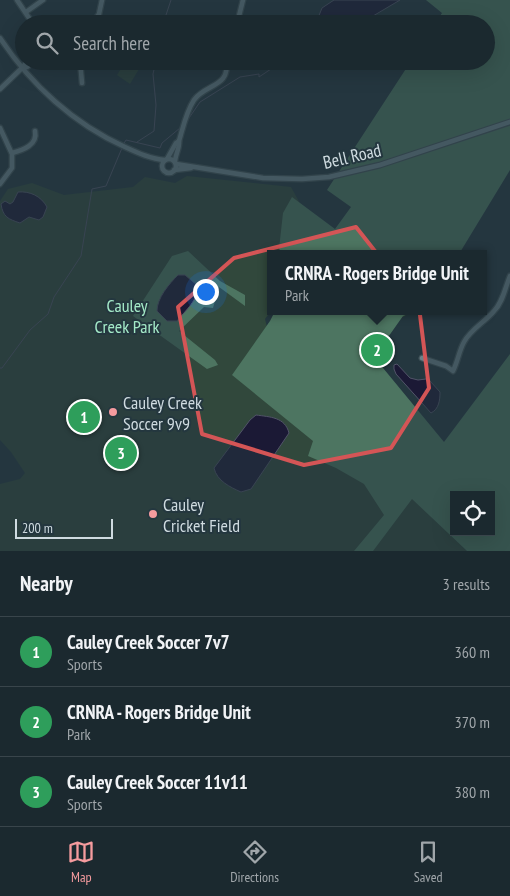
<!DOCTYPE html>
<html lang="en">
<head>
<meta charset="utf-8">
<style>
  body { margin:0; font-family:"PT Sans Narrow",sans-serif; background:#28353b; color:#f1f3f6 }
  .controls { position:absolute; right:15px; bottom:15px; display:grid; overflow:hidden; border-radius:0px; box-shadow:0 5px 20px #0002 }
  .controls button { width:45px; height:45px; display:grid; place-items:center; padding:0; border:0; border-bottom:1px solid #39454b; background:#1b292f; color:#f1f3f6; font:25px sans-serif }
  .scale { position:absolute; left:15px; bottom:12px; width:98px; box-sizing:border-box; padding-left:5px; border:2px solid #cfdbe0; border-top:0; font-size:14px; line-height:18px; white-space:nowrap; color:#cfdbe0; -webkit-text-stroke:4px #24373f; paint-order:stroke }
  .you { position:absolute; left:205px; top:291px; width:18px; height:18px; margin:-12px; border:4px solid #fff; border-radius:50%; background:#1a73e8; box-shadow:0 0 0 8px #1a73e833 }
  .badge { display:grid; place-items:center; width:32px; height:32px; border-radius:50%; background:#f59b9e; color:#fff; font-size:16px; font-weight:700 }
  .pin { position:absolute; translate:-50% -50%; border:2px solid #fff; box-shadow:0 1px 5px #0006 }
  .popup { position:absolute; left:267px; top:250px; width:220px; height:65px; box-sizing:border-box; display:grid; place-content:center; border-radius:0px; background:#1b292f; filter:drop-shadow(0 1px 4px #0005); font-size:16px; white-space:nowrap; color:#a0a6aa }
  .popup b { font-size:19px; color:#f1f3f6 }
  .popup::after { content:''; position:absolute; left:50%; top:100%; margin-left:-10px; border:10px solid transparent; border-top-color:#1b292f }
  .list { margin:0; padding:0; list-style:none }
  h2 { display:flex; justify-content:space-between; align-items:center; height:65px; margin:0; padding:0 20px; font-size:21px }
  h2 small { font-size:16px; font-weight:400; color:#a0a6aa }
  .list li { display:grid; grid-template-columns:32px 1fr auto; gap:15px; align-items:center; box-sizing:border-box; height:70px; padding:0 20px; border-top:1px solid #39454b }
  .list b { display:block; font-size:19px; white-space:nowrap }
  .list p { margin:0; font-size:16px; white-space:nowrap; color:#a0a6aa }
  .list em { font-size:16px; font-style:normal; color:#a0a6aa }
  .icon { flex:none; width:28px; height:28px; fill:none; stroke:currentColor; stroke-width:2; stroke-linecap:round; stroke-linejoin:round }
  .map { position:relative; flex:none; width:510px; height:551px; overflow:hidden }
  .search { position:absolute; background:#1b292f; box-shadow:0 5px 20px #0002; left:15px; right:15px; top:15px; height:55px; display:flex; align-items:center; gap:12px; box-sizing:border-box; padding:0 18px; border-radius:28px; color:#a0a6aa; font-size:19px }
  .sheet { height:275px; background:#1b292f }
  nav { display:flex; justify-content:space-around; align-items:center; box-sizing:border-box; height:70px; border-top:1px solid #39454b; background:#1b292f; font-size:14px; color:#a0a6aa }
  nav a { display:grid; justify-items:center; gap:2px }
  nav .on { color:#f59b9e }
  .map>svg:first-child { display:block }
  .green { fill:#31483c }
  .forest { fill:#4d7561; fill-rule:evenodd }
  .water { fill:#1b1935; stroke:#515368 }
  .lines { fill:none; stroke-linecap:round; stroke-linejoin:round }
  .stream { stroke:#515368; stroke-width:1 }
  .minor-casing { stroke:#425359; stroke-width:7 }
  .minor { stroke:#6c828a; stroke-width:4.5 }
  .marked { fill:none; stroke:#d45556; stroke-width:4; stroke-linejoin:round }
  .poi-dot { fill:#f59b9e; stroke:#24373f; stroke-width:2 }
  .labels { text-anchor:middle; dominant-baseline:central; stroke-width:4; stroke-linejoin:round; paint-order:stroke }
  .street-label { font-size:18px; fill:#cfdbe0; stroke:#24373f }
  .park-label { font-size:18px; fill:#a4e9c7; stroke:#24373f }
  .poi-label { font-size:18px; fill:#cfdbe0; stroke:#24373f; text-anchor:start }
</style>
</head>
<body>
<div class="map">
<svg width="510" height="551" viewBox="0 0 510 551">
  <rect width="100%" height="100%" fill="#24373f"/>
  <g class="green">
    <polygon points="126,61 139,69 130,84 117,75"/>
    <polygon points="187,176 291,187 320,240 310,254 271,254 271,311 265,319 271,343 405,311 414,311 399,319 372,363 413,499 467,551 0,551 0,484 20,479 25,473 11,452 0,440 0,201 8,189 32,183 64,195 133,187 145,177 175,183"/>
  </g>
  <g class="forest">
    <polygon points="426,0 510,0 510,170 459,254 284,254 279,249 283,213 292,197 335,229 351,207 327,190 411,61 486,61 486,24 435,24 442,13"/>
    <polygon points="188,251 220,281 245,295 245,306 219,287 213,308 204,307 179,331 215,360 218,365 207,369 133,316 172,256"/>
    <path d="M275 311H414L403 316 374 357 444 442 510 354V551H467L412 499 373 551H354L384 515 364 484 336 468 308 456 313 441 232 375 270 321ZM454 495H491V532H454Z"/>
  </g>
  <g class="water">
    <polygon points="334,0 400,0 373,16 366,24 322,24 318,18 322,8"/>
    <path d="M18 192C30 191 41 196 47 207L43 217 39 220 29 217 20 223C8 219 3 217 1 204L5 201 10 204 13 202Z"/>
    <path d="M178 275H185L198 286C199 299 185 311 177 321H167L157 311C157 298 169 284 178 275Z"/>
    <path d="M397 364 410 378 418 380 426 379 430 381 440 392C440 400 439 409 431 413L396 374 394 369V365Z"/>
    <path d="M256 415C270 417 285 417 289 433L251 489 241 492C230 487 217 481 214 468L250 420Z"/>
  </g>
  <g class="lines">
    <g class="stream">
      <polyline points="163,24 171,0"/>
      <polyline points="187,121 200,102 240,77 259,74 259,77 283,61"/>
      <polyline points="137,142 154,131 156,105 153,74 156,61"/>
      <polyline points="123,145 126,140 160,148 162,143 180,128"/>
      <polyline points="0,368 2,368 30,330 48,314 54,297 81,256 92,189 106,186 122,148"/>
    </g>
    <g class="minor-casing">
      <g id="minor">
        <polyline points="17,0 33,24"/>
        <polyline points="26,12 43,0"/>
        <polyline points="92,24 99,14 102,0"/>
        <polyline points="237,24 243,0"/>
        <path d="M0 38C31 85 74 124 125 147 138 153 151 159 165 160"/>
        <polyline points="80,61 82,83"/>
        <polyline points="23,67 27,67 34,61"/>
        <polyline points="0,89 23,67 27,61"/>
        <polyline points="0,128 12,154 12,168 0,184"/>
        <path d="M12 153C23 150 38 145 35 131"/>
        <polyline points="167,159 176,143 179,141"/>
        <circle cx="169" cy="166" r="7"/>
        <path d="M175 162C175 155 180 148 179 141 183 128 186 112 194 100 205 84 231 87 226 61"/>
        <polyline points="176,164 263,178 302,179 329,177 380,165 510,122"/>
        <polyline points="174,170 191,168"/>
        <path d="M422 358 446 366 453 371C458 361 459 351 464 342 471 329 485 322 494 311 503 302 505 288 510 276"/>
      </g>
    </g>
    <use href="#minor" class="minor"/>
  </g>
  <path d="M0 0H510V551H0ZM356 227 419 307 429 388 391 448 304 465 202 434 178 307 234 258Z" fill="#24373f" fill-opacity=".55" fill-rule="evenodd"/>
  <path class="marked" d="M356 227 419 307 429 388 391 448 304 465 202 434 178 307 234 258Z"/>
  <g class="poi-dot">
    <circle cx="113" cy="412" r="5"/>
    <circle cx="153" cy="514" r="5"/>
  </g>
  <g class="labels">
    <g class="street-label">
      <text transform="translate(352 156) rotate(-13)">Bell Road</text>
    </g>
    <g class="park-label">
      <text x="127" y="305">Cauley<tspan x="127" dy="21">Creek Park</tspan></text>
    </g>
    <g class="poi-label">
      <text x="123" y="402">Cauley Creek<tspan x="123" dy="21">Soccer 9v9</tspan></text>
      <text x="163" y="504">Cauley<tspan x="163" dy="21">Cricket Field</tspan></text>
    </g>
  </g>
</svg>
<div class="controls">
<button><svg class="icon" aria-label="locate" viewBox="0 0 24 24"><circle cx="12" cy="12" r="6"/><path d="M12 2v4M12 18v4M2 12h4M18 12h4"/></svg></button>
</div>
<div class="scale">200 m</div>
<div class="you"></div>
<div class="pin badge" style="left:84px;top:417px;background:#2e9e5b">1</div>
<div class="pin badge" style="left:377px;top:350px;background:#2e9e5b">2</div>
<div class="popup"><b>CRNRA - Rogers Bridge Unit</b>Park</div>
<div class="pin badge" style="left:121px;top:453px;background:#2e9e5b">3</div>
<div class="search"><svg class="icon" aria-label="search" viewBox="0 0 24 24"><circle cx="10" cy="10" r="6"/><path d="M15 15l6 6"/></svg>Search here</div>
</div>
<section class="sheet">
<h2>Nearby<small>3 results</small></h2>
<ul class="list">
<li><span class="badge" style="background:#2e9e5b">1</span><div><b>Cauley Creek Soccer 7v7</b><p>Sports</p></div><em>360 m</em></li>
<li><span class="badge" style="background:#2e9e5b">2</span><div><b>CRNRA - Rogers Bridge Unit</b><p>Park</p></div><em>370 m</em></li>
<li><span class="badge" style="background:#2e9e5b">3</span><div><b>Cauley Creek Soccer 11v11</b><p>Sports</p></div><em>380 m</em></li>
</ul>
</section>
<nav>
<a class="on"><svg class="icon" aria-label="map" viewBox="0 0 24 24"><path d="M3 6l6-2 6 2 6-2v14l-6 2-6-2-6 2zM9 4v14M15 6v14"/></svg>Map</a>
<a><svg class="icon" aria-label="directions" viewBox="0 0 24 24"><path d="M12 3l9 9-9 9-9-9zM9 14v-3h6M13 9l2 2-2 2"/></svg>Directions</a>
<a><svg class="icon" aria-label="saved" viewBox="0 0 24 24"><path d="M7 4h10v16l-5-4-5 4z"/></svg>Saved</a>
</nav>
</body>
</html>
